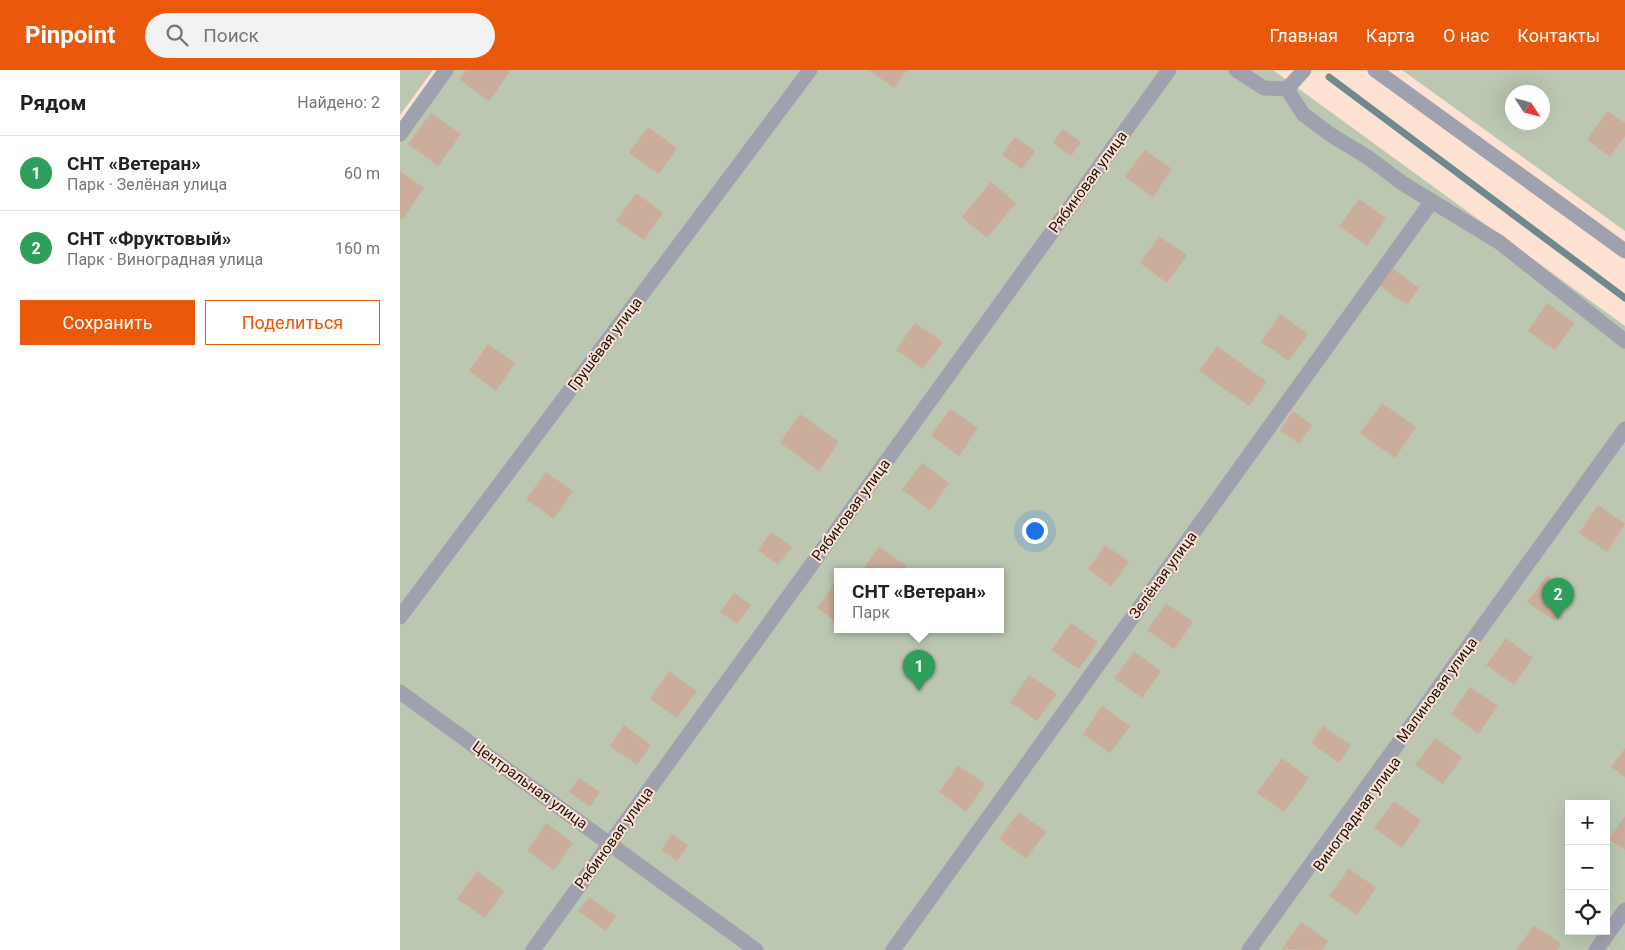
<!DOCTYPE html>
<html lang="ru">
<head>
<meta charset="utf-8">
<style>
  body { margin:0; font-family:Roboto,sans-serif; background:#f2f2f2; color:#222 }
  .controls { position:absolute; right:15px; bottom:15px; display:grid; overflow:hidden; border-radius:0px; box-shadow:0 5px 20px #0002 }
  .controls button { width:45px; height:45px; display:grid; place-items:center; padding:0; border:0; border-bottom:1px solid #e0e0e0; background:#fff; color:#222; font:25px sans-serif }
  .compass { position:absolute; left:1105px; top:15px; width:45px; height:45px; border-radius:50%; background:#fff; box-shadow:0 5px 20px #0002; rotate:126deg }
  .you { position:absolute; left:634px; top:460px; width:18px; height:18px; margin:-12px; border:4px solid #fff; border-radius:50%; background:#1a73e8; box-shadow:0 0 0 8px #1a73e833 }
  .badge { display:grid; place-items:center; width:32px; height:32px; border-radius:50%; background:#ea580c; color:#fff; font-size:16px; font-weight:700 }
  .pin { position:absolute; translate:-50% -41px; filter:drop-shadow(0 1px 2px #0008) }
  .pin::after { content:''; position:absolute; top:26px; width:18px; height:15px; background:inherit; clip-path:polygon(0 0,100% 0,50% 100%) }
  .popup { position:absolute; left:434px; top:498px; width:170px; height:65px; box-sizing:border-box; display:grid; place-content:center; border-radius:0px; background:#fff; filter:drop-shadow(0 1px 4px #0005); font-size:16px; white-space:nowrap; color:#767676 }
  .popup b { font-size:19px; color:#222 }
  .popup::after { content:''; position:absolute; left:50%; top:100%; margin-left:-10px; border:10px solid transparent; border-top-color:#fff }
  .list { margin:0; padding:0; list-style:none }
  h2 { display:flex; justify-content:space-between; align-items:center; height:65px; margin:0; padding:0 20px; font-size:21px }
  h2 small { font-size:16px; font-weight:400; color:#767676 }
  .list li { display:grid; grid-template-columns:32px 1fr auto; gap:15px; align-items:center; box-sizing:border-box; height:75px; padding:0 20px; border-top:1px solid #e0e0e0 }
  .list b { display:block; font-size:19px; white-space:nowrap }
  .list p { margin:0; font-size:16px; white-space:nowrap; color:#767676 }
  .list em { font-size:16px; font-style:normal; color:#767676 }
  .actions { display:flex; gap:10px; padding:15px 20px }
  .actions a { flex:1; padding:11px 0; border:1px solid #ea580c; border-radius:0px; text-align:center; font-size:18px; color:#ea580c }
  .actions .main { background:#ea580c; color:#fff }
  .icon { flex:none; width:28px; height:28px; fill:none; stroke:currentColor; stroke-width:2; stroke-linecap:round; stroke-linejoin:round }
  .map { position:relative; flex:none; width:1225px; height:880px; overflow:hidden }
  header { display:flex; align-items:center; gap:30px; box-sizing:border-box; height:70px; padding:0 25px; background:#ea580c; color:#fff }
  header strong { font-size:24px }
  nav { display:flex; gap:28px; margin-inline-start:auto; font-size:18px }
  .search { width:350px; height:45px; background:#f2f2f2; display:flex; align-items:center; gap:12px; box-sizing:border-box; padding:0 18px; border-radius:28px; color:#767676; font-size:19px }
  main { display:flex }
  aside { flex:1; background:#fff }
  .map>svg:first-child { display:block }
  .garden { fill:#bcc7b2; fill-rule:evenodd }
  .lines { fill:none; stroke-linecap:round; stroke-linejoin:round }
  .stream { stroke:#70898e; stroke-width:7 }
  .building { fill:#cbad9b }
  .minor { stroke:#a0a1ae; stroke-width:15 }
  .tertiary { stroke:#a0a1ae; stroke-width:15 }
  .labels { text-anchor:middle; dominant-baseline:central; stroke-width:4; stroke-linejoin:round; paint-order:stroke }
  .street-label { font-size:15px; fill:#1d140f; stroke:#fde2d3 }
</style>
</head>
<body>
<header>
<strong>Pinpoint</strong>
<div class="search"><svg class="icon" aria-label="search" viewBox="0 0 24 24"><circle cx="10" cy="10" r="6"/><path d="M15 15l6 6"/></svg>Поиск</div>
<nav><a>Главная</a><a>Карта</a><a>О нас</a><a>Контакты</a></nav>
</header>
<main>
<aside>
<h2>Рядом<small>Найдено: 2</small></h2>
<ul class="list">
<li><span class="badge" style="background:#2e9e5b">1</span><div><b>СНТ «Ветеран»</b><p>Парк · Зелёная улица</p></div><em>60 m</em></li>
<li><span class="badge" style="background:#2e9e5b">2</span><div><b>СНТ «Фруктовый»</b><p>Парк · Виноградная улица</p></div><em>160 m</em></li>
</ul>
<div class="actions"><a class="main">Сохранить</a><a>Поделиться</a></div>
</aside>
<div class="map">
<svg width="1225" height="880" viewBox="0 0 1225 880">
  <rect width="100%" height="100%" fill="#fde2d3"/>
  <g class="garden">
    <polygon points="0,0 33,0 0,45"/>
    <path d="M38 0H873L1225 256V362L851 880H0V52ZM438 502H600V560H438Z"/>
    <path d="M1002 0H1225V161ZM1112 22H1142V52H1112Z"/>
    <path d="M1225 364V880H853ZM1169 734H1206V861H1169Z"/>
  </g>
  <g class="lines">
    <polyline class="stream" points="929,7 1225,228"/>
  </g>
  <g class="building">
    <polygon points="66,0 111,0 89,31 59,9"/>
    <polygon points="469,0 507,0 494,18"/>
    <polygon points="1207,41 1225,53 1225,66 1210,87 1187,70"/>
    <polygon points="31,43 61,64 38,96 8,74"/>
    <polygon points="248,57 277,78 259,104 229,83"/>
    <polygon points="662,59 681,72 671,86 653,73"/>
    <polygon points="615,67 635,81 622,99 602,85"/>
    <polygon points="745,80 772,99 753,127 725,107"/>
    <polygon points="0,101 24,118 2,150 0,148"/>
    <polygon points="591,112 616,133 587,168 562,147"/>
    <polygon points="236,123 263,143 244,170 216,151"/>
    <polygon points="959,129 986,148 967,176 939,156"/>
    <polygon points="759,166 787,185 767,213 740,193"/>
    <polygon points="992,198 1019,218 1007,235 979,215"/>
    <polygon points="1147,233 1175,253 1155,280 1128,261"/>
    <polygon points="880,244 908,264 889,291 861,272"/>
    <polygon points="515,253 543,272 523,299 496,280"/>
    <polygon points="88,274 115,293 96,321 69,301"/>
    <polygon points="817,276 867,312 849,336 799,301"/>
    <polygon points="982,333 1016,357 995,388 960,363"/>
    <polygon points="550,339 578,358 559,386 531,366"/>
    <polygon points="893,341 912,355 899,374 880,360"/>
    <polygon points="400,344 439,372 419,401 380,373"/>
    <polygon points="522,393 549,413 530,440 502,420"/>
    <polygon points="146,402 173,421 154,449 126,429"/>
    <polygon points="1198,435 1225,454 1207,482 1179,463"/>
    <polygon points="371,462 392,477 378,495 358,480"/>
    <polygon points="705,475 729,492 711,516 688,499"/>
    <polygon points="479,477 507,496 502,502 461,502"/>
    <polygon points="1147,505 1174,524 1155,551 1127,532"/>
    <polygon points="436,511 438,512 438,553 417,538"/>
    <polygon points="334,523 351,535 337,554 320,542"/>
    <polygon points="766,533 793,552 774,579 747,560"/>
    <polygon points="671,553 698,572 679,599 651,580"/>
    <polygon points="1106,568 1133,588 1114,615 1086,595"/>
    <polygon points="734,581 761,601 742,628 714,608"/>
    <polygon points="269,601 297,621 277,648 250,629"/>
    <polygon points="629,605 657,624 637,651 610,632"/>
    <polygon points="1070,617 1098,636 1078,664 1051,644"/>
    <polygon points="702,636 730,656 710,683 683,664"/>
    <polygon points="224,655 251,675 237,695 210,676"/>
    <polygon points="923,656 951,675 939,693 911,673"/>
    <polygon points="1035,668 1062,687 1043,714 1015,695"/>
    <polygon points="1225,678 1225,707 1211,697"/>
    <polygon points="882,688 909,708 884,742 857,723"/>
    <polygon points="558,695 585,714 566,742 539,722"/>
    <polygon points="179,708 200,722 190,737 169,722"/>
    <polygon points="994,731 1021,750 1002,778 974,758"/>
    <polygon points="619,742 646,762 626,789 599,769"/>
    <polygon points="1225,746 1225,780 1209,769"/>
    <polygon points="146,753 173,773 154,800 127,781"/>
    <polygon points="272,764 288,775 277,791 261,780"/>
    <polygon points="949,798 976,818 957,845 929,826"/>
    <polygon points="77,801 104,821 85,848 57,829"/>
    <polygon points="189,827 216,846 206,861 178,841"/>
    <polygon points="901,852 928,871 922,880 882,879"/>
    <polygon points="1134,855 1161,874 1157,880 1116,880"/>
  </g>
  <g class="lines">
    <g class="minor">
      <polyline points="836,0 864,18 887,19 903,44 931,65 969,88 1002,113 1099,172 1225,271"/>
      <polyline points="887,19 904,0"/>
      <polyline points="0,64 46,0"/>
      <polyline points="0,547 410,0"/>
      <polyline points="0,622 356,880"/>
      <polyline points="133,880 769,0"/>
      <polyline points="493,880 1032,131"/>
      <polyline points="849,880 1225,359"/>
      <polyline points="1196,880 1225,840"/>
    </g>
    <polyline class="tertiary" points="975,0 1225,181"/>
  </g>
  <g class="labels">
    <g class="street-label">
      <text transform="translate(688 112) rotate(-54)">Рябиновая улица</text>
      <text transform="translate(205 274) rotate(-53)">Грушёвая улица</text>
      <text transform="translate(451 440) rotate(-54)">Рябиновая улица</text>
      <text transform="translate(763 505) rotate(-54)">Зелёная улица</text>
      <text transform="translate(1037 620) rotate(-54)">Малиновая улица</text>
      <text transform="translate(130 715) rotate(36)">Центральная улица</text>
      <text transform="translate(957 744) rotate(-54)">Виноградная улица</text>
      <text transform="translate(214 768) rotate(-54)">Рябиновая улица</text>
    </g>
  </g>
</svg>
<div class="controls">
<button>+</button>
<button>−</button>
<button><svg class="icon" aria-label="locate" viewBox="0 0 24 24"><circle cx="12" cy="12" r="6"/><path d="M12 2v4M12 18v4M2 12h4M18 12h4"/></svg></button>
</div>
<svg class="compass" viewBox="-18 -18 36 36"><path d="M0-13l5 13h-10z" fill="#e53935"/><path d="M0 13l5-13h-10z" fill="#767676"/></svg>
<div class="you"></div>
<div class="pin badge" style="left:519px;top:621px;background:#2e9e5b">1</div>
<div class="popup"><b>СНТ «Ветеран»</b>Парк</div>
<div class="pin badge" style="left:1158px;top:549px;background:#2e9e5b">2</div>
</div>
</main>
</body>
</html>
